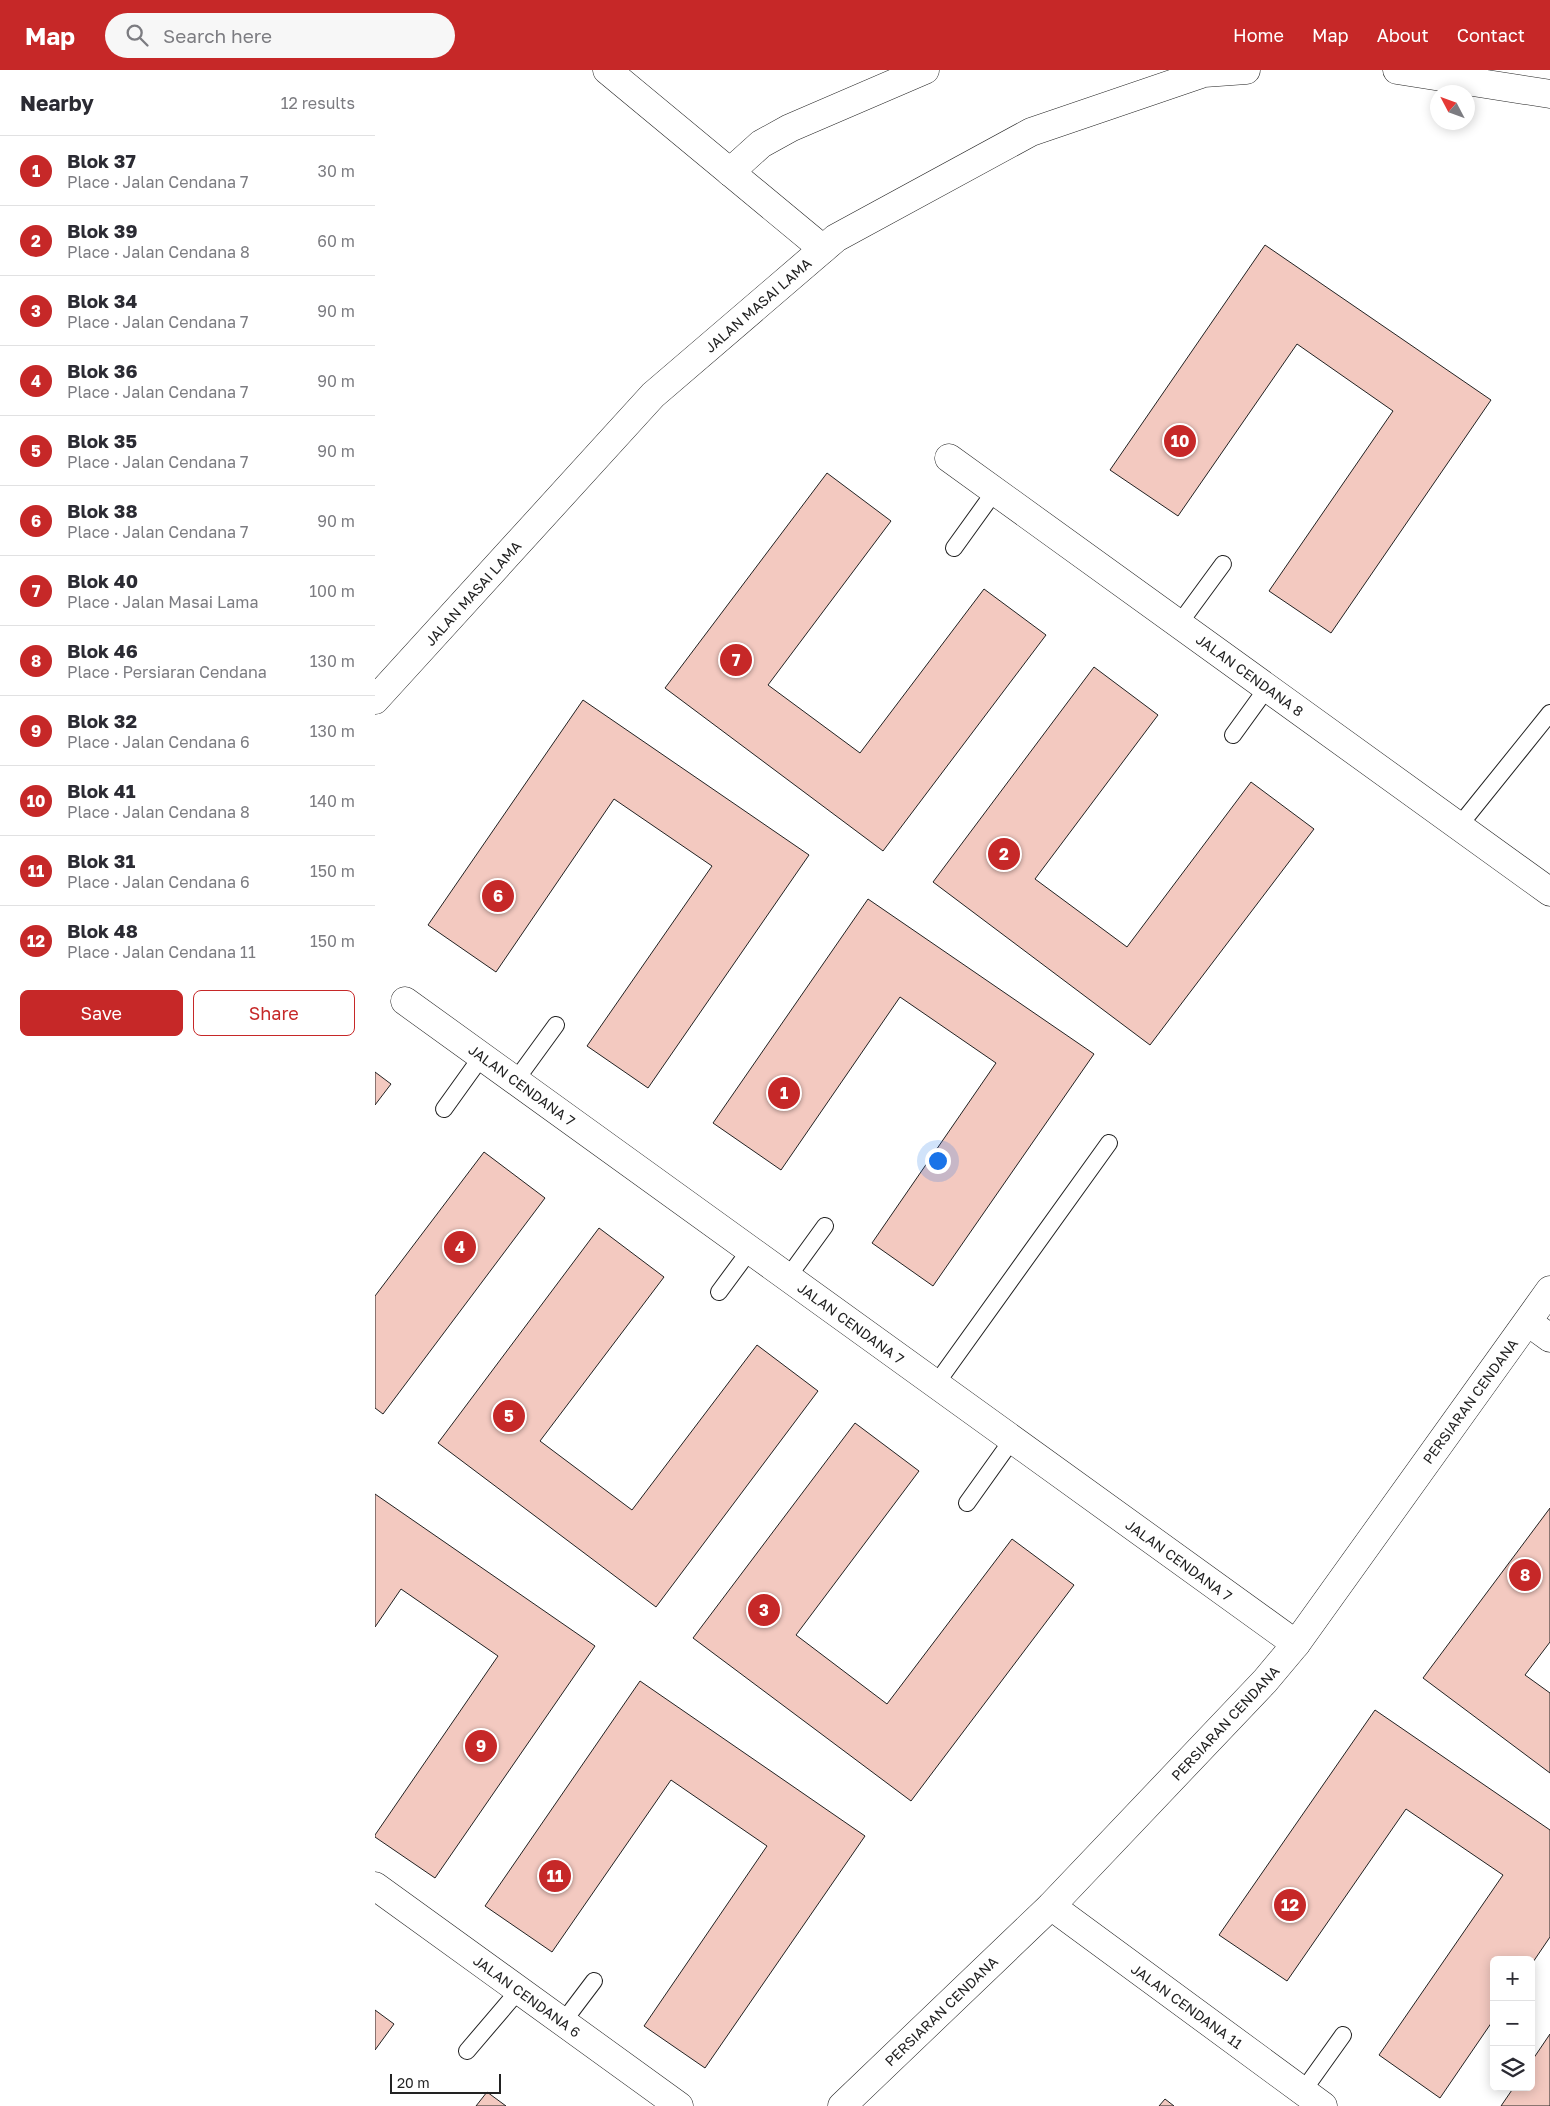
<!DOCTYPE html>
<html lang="en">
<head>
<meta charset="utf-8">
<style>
  body { margin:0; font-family:"Golos Text",sans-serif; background:#f7f7f7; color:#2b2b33 }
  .controls { position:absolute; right:15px; bottom:15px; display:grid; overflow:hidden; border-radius:8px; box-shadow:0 2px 12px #0003 }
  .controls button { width:45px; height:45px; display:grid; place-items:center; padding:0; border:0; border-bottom:1px solid #e1e1e2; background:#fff; color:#2b2b33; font:25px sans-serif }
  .compass { position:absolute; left:1055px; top:15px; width:45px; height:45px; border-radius:50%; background:#fff; box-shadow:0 2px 12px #0003; rotate:311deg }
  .scale { position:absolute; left:15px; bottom:12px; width:111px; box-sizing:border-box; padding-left:5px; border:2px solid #222; border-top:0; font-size:14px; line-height:18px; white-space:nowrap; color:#222; -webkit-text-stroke:4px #fff; paint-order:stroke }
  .you { position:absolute; left:562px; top:1090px; width:18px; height:18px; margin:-12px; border:4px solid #fff; border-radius:50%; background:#1a73e8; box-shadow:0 0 0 8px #1a73e833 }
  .badge { display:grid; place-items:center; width:32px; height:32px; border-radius:50%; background:#c62828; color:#fff; font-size:16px; font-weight:700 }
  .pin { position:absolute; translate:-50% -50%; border:2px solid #fff; box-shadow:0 1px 5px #0006 }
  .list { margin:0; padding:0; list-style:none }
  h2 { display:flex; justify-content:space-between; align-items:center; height:65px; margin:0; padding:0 20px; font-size:21px }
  h2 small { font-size:16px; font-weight:400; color:#7c7c81 }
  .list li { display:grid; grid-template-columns:32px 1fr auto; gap:15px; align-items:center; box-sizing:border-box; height:70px; padding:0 20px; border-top:1px solid #e1e1e2 }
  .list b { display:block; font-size:19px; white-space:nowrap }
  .list p { margin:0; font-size:16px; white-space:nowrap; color:#7c7c81 }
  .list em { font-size:16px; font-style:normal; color:#7c7c81 }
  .actions { display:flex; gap:10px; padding:15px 20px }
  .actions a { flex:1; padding:11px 0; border:1px solid #c62828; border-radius:8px; text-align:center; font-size:18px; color:#c62828 }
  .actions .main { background:#c62828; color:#fff }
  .icon { flex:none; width:28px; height:28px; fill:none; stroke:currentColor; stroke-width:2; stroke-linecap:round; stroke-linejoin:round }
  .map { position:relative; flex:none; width:1175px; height:2036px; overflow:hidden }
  header { display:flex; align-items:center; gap:30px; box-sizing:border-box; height:70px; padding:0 25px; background:#c62828; color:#fff }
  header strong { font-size:24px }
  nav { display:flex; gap:28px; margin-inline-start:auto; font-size:18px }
  .search { width:350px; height:45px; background:#f7f7f7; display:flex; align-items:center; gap:12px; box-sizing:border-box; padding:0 18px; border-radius:28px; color:#7c7c81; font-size:19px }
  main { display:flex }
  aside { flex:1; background:#fff }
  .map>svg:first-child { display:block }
  .building { fill:#f3c9c0; stroke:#222 }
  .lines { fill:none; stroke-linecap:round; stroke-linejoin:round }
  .lane-casing { stroke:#222; stroke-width:18 }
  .street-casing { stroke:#222; stroke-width:29 }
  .secondary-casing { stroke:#222; stroke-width:29 }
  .primary-casing { stroke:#222; stroke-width:29 }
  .lane { stroke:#fff; stroke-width:16 }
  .street { stroke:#fff; stroke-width:28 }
  .secondary { stroke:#fff; stroke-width:28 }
  .primary { stroke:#fff; stroke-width:28 }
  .labels { text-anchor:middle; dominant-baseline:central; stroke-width:4; stroke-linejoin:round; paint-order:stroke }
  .street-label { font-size:14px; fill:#222; stroke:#fff }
</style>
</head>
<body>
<header>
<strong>Map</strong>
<div class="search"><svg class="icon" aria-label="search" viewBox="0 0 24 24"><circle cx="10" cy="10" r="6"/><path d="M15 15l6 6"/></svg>Search here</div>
<nav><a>Home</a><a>Map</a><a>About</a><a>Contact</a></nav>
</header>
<main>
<aside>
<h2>Nearby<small>12 results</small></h2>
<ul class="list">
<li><span class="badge">1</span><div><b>Blok 37</b><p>Place · Jalan Cendana 7</p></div><em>30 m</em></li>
<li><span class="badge">2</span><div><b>Blok 39</b><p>Place · Jalan Cendana 8</p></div><em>60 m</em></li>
<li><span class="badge">3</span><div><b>Blok 34</b><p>Place · Jalan Cendana 7</p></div><em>90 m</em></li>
<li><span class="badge">4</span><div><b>Blok 36</b><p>Place · Jalan Cendana 7</p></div><em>90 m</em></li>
<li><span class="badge">5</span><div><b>Blok 35</b><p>Place · Jalan Cendana 7</p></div><em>90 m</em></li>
<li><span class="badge">6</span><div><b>Blok 38</b><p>Place · Jalan Cendana 7</p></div><em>90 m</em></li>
<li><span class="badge">7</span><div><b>Blok 40</b><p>Place · Jalan Masai Lama</p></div><em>100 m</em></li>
<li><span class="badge">8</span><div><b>Blok 46</b><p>Place · Persiaran Cendana</p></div><em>130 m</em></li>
<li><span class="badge">9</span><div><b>Blok 32</b><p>Place · Jalan Cendana 6</p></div><em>130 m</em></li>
<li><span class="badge">10</span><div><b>Blok 41</b><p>Place · Jalan Cendana 8</p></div><em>140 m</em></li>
<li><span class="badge">11</span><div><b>Blok 31</b><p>Place · Jalan Cendana 6</p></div><em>150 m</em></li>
<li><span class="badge">12</span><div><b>Blok 48</b><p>Place · Jalan Cendana 11</p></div><em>150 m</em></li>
</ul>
<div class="actions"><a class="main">Save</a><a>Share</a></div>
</aside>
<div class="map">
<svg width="1175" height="2036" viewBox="0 0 1175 2036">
  <rect width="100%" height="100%" fill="#fff"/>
  <g class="building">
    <polygon points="890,175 1116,330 956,563 894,521 1018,341 922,274 803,446 735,400"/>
    <polygon points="452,403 516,451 393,615 485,683 609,519 671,565 508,781 290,618"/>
    <polygon points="719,597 783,645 660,809 752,877 876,712 939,759 775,975 558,812"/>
    <polygon points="208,630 434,785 273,1018 212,976 337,796 239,729 121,902 53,855"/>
    <polygon points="493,829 719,984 558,1216 497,1173 621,993 525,927 406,1100 338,1053"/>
    <polygon points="0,1002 16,1014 0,1035"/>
    <polygon points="109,1082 170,1128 8,1344 0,1338 0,1226"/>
    <polygon points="224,1158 289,1207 165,1371 257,1440 382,1275 443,1321 281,1537 63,1373"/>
    <polygon points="480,1353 544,1401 421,1565 512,1634 637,1469 699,1515 536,1731 318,1568"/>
    <polygon points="0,1424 220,1576 60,1808 0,1767 0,1765 123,1586 26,1519 0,1557"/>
    <polygon points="1175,1438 1175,1572 1150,1605 1175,1623 1175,1703 1048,1608"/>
    <polygon points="265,1611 490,1766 330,1998 269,1956 392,1776 296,1710 177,1882 110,1836"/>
    <polygon points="1000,1640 1175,1760 1175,1867 1156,1895 1156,1890 1119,1890 1119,1949 1065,2028 1004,1985 1128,1805 1031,1739 912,1911 844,1865"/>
    <polygon points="0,1940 19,1954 0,1980"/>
    <polygon points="1175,1964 1175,2036 1126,2036 1139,2017 1156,2017 1156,1992"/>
    <polygon points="112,2022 131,2036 101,2036"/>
    <polygon points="790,2029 799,2036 784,2036"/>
  </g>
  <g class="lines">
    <g class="lane-casing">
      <g id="lane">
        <polyline points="579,478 620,421"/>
        <polyline points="804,554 848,494"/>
        <polyline points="858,665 892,618"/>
        <polyline points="1084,756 1175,643"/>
        <polyline points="141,1010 181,955"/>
        <polyline points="69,1039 107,986"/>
        <polyline points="413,1207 450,1156"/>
        <polyline points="344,1222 375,1180"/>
        <polyline points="561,1314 734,1073"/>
        <polyline points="592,1433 637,1370"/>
        <polyline points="188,1952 219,1911"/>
        <polyline points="92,1981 144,1920"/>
        <polyline points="928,2021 968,1965"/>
      </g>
    </g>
    <g class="street-casing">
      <g id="street">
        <polyline points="232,0 448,179"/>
        <polyline points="355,102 386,74 415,58 550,0"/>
        <polyline points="574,388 1175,822"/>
        <polyline points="30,931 921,1574"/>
        <polyline points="1153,1252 1175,1268"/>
        <polyline points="0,1816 304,2036"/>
        <polyline points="676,1836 948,2036"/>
      </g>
    </g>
    <g class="secondary-casing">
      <polyline id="secondary" points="467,2036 676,1836 890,1611 921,1574 1175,1220"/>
    </g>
    <g class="primary-casing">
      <g id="primary">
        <polyline points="1022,0 1175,24"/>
        <polyline points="0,630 278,325 461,168 656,62 829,3 871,0"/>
      </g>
    </g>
    <use href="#lane" class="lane"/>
    <use href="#street" class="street"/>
    <use href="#secondary" class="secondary"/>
    <use href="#primary" class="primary"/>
  </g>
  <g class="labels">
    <g class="street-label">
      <text transform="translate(383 235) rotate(-41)">JALAN MASAI LAMA</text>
      <text transform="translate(98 523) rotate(-48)">JALAN MASAI LAMA</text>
      <text transform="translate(875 605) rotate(36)">JALAN CENDANA 8</text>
      <text transform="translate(147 1015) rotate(36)">JALAN CENDANA 7</text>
      <text transform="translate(476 1253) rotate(36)">JALAN CENDANA 7</text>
      <text transform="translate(1095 1331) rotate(-54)">PERSIARAN CENDANA</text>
      <text transform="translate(804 1490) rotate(36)">JALAN CENDANA 7</text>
      <text transform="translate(850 1653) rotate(-47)">PERSIARAN CENDANA</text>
      <text transform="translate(152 1926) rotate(36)">JALAN CENDANA 6</text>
      <text transform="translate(812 1936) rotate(36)">JALAN CENDANA 11</text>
      <text transform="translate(566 1941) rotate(-44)">PERSIARAN CENDANA</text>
    </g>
  </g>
</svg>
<div class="controls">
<button>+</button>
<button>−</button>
<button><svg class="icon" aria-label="layers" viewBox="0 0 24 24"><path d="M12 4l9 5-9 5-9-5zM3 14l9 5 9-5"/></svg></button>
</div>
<svg class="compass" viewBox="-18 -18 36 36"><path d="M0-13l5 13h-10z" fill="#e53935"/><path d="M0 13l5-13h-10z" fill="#7c7c81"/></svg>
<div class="scale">20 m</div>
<div class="you"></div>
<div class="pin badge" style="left:409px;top:1023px">1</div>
<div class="pin badge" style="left:629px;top:784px">2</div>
<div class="pin badge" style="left:389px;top:1540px">3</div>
<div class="pin badge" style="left:85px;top:1177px">4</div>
<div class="pin badge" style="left:134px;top:1346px">5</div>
<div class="pin badge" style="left:123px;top:826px">6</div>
<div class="pin badge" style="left:361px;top:590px">7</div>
<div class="pin badge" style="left:1150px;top:1505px">8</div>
<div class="pin badge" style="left:106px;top:1676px">9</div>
<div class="pin badge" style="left:805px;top:371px">10</div>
<div class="pin badge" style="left:180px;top:1806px">11</div>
<div class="pin badge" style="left:915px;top:1835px">12</div>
</div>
</main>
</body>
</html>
